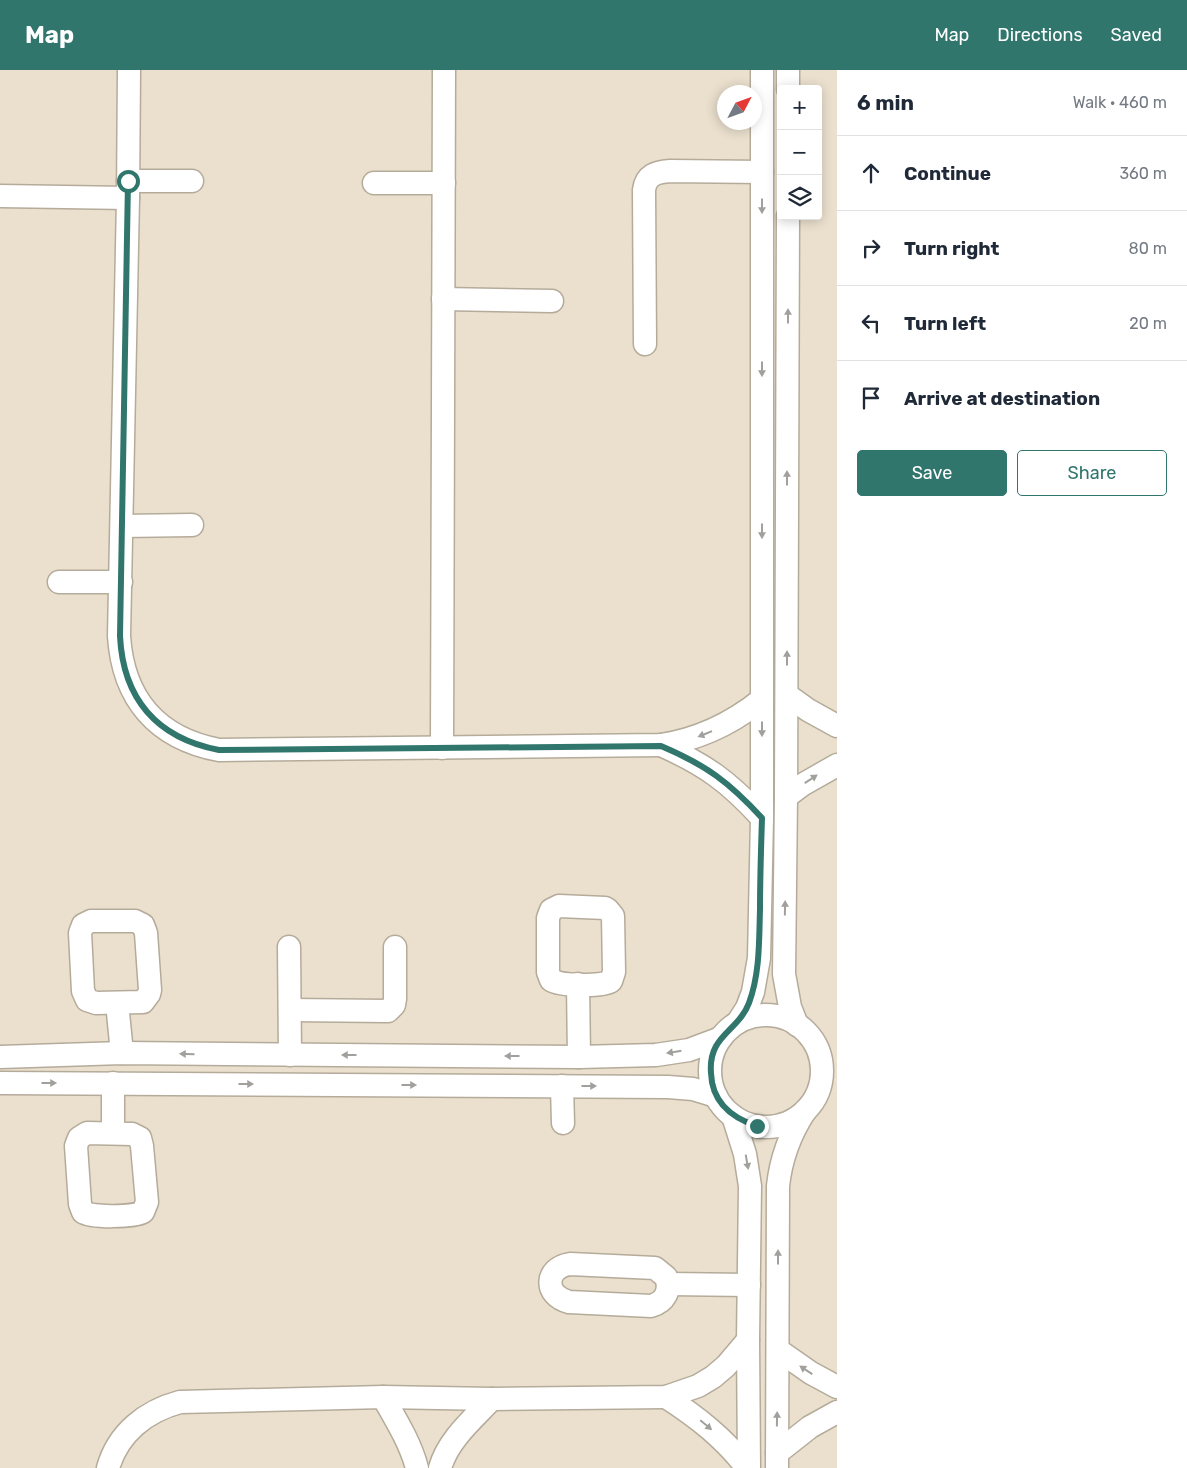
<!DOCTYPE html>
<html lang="en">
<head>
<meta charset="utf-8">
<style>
  body { margin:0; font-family:Rubik,sans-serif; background:#f6f6f7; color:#1f2937 }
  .controls { position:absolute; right:15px; top:15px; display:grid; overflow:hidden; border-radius:5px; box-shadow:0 2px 12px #0003 }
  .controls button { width:45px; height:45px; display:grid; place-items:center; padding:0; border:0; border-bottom:1px solid #e0e1e3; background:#fff; color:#1f2937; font:25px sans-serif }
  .compass { position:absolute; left:717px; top:15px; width:45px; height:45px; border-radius:50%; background:#fff; box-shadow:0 2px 12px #0003; rotate:49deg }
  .stop { position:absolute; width:15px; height:15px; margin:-11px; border:4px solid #30766d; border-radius:50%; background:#fff }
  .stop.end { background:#30766d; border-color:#fff; box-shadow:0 1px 5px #0008 }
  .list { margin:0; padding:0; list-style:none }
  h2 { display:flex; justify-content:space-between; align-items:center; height:65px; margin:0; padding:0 20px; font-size:21px }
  h2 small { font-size:16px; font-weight:400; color:#747a83 }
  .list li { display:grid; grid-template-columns:32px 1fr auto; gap:15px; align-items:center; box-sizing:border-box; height:75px; padding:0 20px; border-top:1px solid #e0e1e3 }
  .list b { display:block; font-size:19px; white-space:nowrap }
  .list em { font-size:16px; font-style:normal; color:#747a83 }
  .actions { display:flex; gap:10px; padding:15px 20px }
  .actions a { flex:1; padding:11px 0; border:1px solid #30766d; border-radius:5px; text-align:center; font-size:18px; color:#30766d }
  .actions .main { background:#30766d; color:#fff }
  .icon { flex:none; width:28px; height:28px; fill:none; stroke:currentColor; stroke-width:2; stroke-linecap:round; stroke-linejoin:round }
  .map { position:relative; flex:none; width:837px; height:1398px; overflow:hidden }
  header { display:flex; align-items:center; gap:30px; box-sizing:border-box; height:70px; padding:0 25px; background:#30766d; color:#fff }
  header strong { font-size:24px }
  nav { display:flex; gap:28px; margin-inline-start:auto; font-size:18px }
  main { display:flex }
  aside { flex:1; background:#fff }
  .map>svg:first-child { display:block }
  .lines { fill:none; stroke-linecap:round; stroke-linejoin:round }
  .street-casing { stroke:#b5ab9a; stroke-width:25 }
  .street { stroke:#fff; stroke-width:22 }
  .oneway { fill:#a1a09d }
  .route { stroke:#30766d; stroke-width:6 }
</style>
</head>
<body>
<header>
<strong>Map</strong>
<nav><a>Map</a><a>Directions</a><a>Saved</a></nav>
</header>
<main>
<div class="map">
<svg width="837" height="1398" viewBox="0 0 837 1398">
  <rect width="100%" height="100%" fill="#ebe0ce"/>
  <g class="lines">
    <g class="street-casing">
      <g id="street">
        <path d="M129 0 128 128 119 566C123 628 156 668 219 680L661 675C700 669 731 654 761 630"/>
        <polyline points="788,19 788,0"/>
        <polyline points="128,111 192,111"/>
        <polyline points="374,113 444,113"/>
        <polyline points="0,126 128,128"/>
        <polyline points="788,146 786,727 784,904 790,937 797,955"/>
        <polyline points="443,229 552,231"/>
        <path d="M645 274 644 120C646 105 656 102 670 101L762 102"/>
        <polyline points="122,456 192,455"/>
        <polyline points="59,512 121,512"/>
        <polyline points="787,625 808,640 837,656"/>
        <path d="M661 675C706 695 729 712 762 748"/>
        <polyline points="442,678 444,0"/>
        <polyline points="786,727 802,715 837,695"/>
        <path d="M559 836 605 838 608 840 613 846 614 902 611 911C602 917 561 916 551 910L548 902V848L551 840Z"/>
        <polygon points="91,851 135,851 143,855 146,863 150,920 149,924 143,932 96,933 87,930 83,921 80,863 83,855"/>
        <polyline points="289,877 290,985"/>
        <polyline points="578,914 579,987"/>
        <polyline points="117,933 122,983"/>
        <polyline points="290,940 388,941 394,935 395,929 395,877"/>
        <circle cx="766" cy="1001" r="56"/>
        <polyline points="738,952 747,938 753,922 759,888 762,748 762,0"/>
        <polyline points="0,987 122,983 579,987 656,985 689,980 721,968"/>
        <polyline points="0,1013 668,1017 693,1019 716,1026"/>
        <polyline points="562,1016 563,1053"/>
        <polyline points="733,1046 745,1084 750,1116 748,1270 749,1398"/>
        <path d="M87 1063 132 1064 140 1068 142 1076 147 1132 143 1142C134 1147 92 1148 83 1142L80 1134 76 1076 79 1068Z"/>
        <polyline points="113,1063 113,1013"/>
        <path d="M570 1194 655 1198 666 1207C671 1221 665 1232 651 1236L569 1232C544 1226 544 1198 570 1194Z"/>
        <polyline points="668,1214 749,1215"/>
        <polyline points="778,1280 811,1303 837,1317"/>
        <path d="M383 1327C396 1350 410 1372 417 1398"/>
        <path d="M666 1327C697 1347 724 1368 747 1398"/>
        <polyline points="777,1383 810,1357 837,1342"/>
        <path d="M108 1398C118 1363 146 1341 180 1332L383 1327 492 1329 666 1327 698 1316 713 1307 726 1296 748 1270"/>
        <path d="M440 1398C448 1370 472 1350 492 1329"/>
        <path d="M777 1398 778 1116C781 1088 790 1064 805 1041"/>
      </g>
    </g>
    <use href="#street" class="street"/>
  </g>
  <defs><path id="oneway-solid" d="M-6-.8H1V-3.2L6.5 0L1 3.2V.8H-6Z" transform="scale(1.25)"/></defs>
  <g class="oneway">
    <use href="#oneway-solid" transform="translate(762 136) rotate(90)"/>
    <use href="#oneway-solid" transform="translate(788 246) rotate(-90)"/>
    <use href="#oneway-solid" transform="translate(762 299) rotate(90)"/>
    <use href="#oneway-solid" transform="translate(787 408) rotate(-90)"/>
    <use href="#oneway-solid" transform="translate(762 461) rotate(90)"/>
    <use href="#oneway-solid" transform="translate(787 588) rotate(-90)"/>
    <use href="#oneway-solid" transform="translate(762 659) rotate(90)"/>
    <use href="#oneway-solid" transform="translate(705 664) rotate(158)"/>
    <use href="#oneway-solid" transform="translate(811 709) rotate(-33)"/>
    <use href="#oneway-solid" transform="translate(785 838) rotate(-89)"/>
    <use href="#oneway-solid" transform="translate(674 982) rotate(171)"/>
    <use href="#oneway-solid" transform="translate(187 984) rotate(-179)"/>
    <use href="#oneway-solid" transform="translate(349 985) rotate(-180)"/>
    <use href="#oneway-solid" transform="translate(512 986) rotate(-180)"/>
    <use href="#oneway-solid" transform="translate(49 1013)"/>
    <use href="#oneway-solid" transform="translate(246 1014)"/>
    <use href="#oneway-solid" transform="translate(409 1015)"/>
    <use href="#oneway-solid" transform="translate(589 1016)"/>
    <use href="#oneway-solid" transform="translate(747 1092) rotate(80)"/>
    <use href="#oneway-solid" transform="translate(778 1187) rotate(-90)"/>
    <use href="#oneway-solid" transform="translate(806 1300) rotate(-147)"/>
    <use href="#oneway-solid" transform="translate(777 1349) rotate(-89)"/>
    <use href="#oneway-solid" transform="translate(706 1355) rotate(40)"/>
  </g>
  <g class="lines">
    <path class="route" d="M128 111 120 566C123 628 156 668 219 680L661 676C706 695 729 712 762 748 761 779 760 809 760 839 759 871 760 903 749 933 738 962 708 965 711 1003 712 1032 732 1048 757 1056"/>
  </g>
</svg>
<div class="controls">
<button>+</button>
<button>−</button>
<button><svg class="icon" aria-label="layers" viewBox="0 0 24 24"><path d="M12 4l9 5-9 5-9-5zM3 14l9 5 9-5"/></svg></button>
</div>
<svg class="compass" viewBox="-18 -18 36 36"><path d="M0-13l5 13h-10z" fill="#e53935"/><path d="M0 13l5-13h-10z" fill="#747a83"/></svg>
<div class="stop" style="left:128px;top:111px"></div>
<div class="stop end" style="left:757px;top:1056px"></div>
</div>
<aside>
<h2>6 min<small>Walk · 460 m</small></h2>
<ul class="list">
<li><svg class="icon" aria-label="ahead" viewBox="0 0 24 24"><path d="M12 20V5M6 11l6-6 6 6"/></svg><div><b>Continue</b></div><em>360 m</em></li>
<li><svg class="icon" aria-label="right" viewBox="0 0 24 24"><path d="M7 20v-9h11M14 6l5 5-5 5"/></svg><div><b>Turn right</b></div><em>80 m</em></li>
<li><svg class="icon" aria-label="left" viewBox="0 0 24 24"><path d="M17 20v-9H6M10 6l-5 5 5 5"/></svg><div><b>Turn left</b></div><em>20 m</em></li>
<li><svg class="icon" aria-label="arrive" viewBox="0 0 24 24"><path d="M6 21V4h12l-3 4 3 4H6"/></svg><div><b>Arrive at destination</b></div></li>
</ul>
<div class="actions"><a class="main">Save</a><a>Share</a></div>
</aside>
</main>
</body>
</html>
